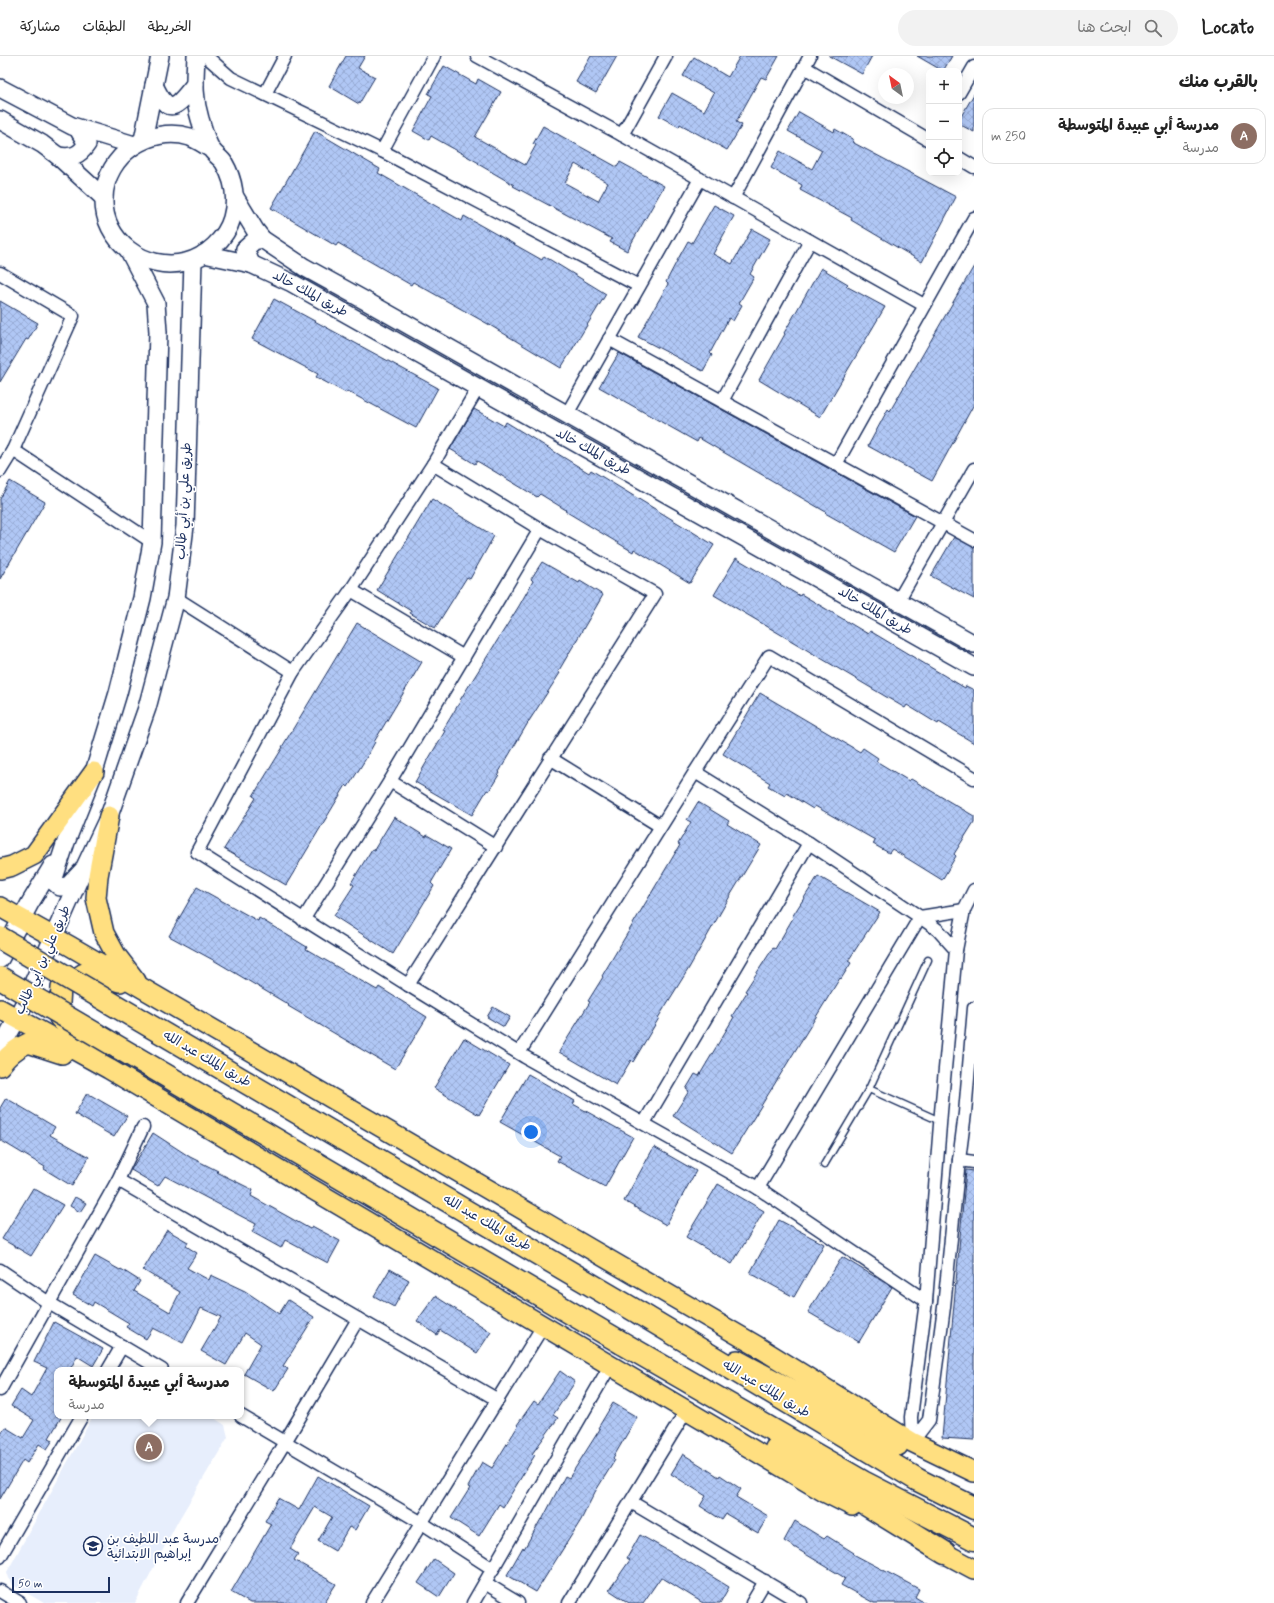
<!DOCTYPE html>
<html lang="ar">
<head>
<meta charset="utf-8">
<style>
  body { margin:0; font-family:Mynerve,"Playpen Sans Arabic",sans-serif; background:#f2f2f2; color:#222; direction:rtl }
  .controls { position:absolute; right:12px; top:12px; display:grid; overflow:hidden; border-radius:8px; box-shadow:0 4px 16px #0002 }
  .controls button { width:36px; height:36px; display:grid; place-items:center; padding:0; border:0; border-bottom:1px solid #e0e0e0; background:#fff; color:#222; font:20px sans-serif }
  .compass { position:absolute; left:878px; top:12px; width:36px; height:36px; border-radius:50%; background:#fff; box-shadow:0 4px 16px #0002; rotate:327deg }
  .scale { position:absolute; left:12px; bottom:10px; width:98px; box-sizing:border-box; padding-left:4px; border:2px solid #1b2f5e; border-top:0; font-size:11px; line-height:14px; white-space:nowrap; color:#1b2f5e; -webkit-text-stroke:3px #fff; paint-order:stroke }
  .you { position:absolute; left:531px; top:1076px; width:14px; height:14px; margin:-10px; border:3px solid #fff; border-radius:50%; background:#1a73e8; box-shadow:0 0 0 6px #1a73e833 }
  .badge { display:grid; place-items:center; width:26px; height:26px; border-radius:50%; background:#1b2f5e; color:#fff; font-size:13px; font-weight:700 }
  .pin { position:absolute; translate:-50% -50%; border:2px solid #fff; box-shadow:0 1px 4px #0006 }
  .popup { position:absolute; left:54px; top:1311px; width:190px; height:52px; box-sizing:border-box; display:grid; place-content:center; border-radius:8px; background:#fff; filter:drop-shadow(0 1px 3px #0005); font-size:13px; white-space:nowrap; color:#767676 }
  .popup b { font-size:15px; color:#222 }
  .popup::after { content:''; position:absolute; left:50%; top:100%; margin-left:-8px; border:8px solid transparent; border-top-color:#fff }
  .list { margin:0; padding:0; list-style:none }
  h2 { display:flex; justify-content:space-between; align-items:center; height:52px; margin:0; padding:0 16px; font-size:17px }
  h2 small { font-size:13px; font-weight:400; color:#767676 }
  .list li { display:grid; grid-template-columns:26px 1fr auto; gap:12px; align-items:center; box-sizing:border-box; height:56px; margin:0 8px 8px; padding:0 8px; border:1px solid #e0e0e0; border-radius:12px }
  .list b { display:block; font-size:15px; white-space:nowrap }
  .list p { margin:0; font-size:13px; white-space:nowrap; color:#767676 }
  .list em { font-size:13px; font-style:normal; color:#767676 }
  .icon { flex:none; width:22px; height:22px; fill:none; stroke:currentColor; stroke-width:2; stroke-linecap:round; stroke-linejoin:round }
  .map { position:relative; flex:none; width:974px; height:1547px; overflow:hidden; direction:ltr }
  header { display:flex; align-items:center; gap:24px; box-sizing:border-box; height:56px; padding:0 20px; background:#fff; border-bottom:1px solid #e0e0e0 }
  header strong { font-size:19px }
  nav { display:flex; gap:22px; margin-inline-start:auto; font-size:14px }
  .search { width:280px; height:36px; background:#f2f2f2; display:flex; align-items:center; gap:10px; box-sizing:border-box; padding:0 14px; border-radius:22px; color:#767676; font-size:15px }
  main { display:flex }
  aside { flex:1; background:#fff }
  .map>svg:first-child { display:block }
  .built { fill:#e7eefc }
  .building { fill:url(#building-cross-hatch); stroke:#1b2f5e; fill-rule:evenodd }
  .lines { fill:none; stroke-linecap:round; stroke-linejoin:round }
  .service-casing { stroke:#1b2f5e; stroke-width:9 }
  .minor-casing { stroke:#1b2f5e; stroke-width:15 }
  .secondary-casing { stroke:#1b2f5e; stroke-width:20 }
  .primary-casing { stroke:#1b2f5e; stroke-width:22 }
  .motorway-casing { stroke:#1b2f5e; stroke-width:25 }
  .service { stroke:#fff; stroke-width:6 }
  .minor { stroke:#fff; stroke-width:12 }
  .secondary { stroke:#fff; stroke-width:17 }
  .primary { stroke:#ffdf80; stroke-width:19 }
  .motorway { stroke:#ffdf80; stroke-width:22 }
  .motorway-bridge-casing { stroke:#1b2f5e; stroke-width:25; stroke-linecap:butt }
  .motorway-bridge { stroke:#ffdf80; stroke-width:22 }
  .labels { text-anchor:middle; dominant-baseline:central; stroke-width:3.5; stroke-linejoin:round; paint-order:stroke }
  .street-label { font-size:13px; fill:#1b2f5e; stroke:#fff }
  .poi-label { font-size:13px; fill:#1b2f5e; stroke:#fff; text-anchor:start }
</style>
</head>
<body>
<header>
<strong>Locato</strong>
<div class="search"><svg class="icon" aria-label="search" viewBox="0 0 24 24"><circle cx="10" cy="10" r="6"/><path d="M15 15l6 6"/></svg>ابحث هنا</div>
<nav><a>الخريطة</a><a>الطبقات</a><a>مشاركة</a></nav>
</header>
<main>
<aside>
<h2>بالقرب منك<small></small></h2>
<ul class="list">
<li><span class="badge" style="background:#8d6e63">A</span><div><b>مدرسة أبي عبيدة المتوسطة</b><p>مدرسة</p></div><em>250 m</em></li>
</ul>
</aside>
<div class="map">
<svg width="974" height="1547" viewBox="0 0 974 1547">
  <defs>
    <pattern id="building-cross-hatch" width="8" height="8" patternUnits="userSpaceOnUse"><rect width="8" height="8" fill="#b0c7f5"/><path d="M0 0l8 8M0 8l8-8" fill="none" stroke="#97abd4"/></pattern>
  </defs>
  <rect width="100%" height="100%" fill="#fff"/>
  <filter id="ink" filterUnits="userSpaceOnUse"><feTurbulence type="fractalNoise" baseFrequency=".025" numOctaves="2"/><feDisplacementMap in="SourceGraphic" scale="8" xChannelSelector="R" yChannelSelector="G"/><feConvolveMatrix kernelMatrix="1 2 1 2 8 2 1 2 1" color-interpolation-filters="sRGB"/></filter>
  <g filter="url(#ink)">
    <polygon class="built" points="93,1360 211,1360 225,1369 228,1381 178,1465 135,1547 44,1547 11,1528 7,1516"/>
    <g class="building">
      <polygon points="346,0 365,0 358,12 375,21 359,48 329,30"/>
      <polygon points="591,0 617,0 596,37 576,26"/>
      <polygon points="740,0 779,0 766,23 761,21 736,66 742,69 727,94 680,68 679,71 659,60 672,37 704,55 714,37 683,20 694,1 728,21"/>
      <polygon points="829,0 872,0 862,18"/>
      <polygon points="917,0 952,0 943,15"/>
      <path d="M444 10 476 28 478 23 501 36 475 81 525 109 536 89 533 88 543 70 617 111 620 106 664 130 627 195 610 186 612 183 513 130 514 129 478 108 479 107 431 80 429 84 413 75 432 40 428 38ZM575 108 608 127 598 145 565 127Z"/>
      <polygon points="974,38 974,76 959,68 959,64"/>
      <polygon points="799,56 834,76 835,73 854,84 852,86 956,141 922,206 851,164 852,162 800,134 802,129 771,112 780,95 812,113 822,94 788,75"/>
      <polygon points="315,75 380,113 378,117 462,165 464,160 542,204 544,200 606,238 561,312 488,268 413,226 411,229 338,187 336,190 271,152"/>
      <polygon points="714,149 734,160 713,198 732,208 752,173 770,183 750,218 754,221 739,247 742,249 733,265 729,262 710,297 712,299 703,315 638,281 668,228 666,226 678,203 688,185 692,187"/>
      <polygon points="974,210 974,348 932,425 868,390 888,353 890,355"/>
      <polygon points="821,212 848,228 846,230 885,251 820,361 759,324 785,278 784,277"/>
      <polygon points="274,243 438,332 416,372 347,335 346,337 316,321 318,318 252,283"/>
      <polygon points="0,245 38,267 28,284 26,283 0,326"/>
      <polygon points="619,297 915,460 894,496 825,457 826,456 699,382 697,386 599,331"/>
      <polygon points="474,353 504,370 506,366 589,417 591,414 714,489 690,527 634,493 633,496 565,455 566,454 540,438 537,441 477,405 475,408 450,393"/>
      <polygon points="10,425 45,446 0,523 0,443"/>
      <polygon points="432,443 494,480 470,523 467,521 435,572 410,557 411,555 377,534"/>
      <polygon points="954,481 974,491 974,543 931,520"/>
      <polygon points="736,502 800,540 801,538 868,578 870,575 965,632 966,630 974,634 974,687 939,666 938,668 907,649 905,652 714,539"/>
      <polygon points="542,506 579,527 580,525 603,539 558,616 560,617 529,665 499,716 500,717 489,735 487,734 472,759 415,726 445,675 443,674 461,644 460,644 519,550 533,525 531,523"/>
      <polygon points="357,567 422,606 374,686 375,686 365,704 348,731 346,729 286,829 224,793 256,742 253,740 283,691 282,691"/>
      <polygon points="760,637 860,696 863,692 878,702 876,705 909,725 911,723 974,760 974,766 954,798 956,800 942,824 892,793 889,797 873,788 875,784 815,750 813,753 787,737 785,740 768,730 770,727 723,698"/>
      <polygon points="698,746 729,765 727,768 761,789 730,840 689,912 658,962 659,962 633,1006 631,1004 616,1029 559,996 590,946 588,945 603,921 602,920 680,789 678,788 691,766 687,764"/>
      <polygon points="394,761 426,781 427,779 451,793 431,827 434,830 393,898 334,860 354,829 351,827 372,793 374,794"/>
      <polygon points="818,820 880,856 848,905 851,907 841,923 840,922 732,1097 673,1060 689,1035 686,1033 695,1018 699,1020 718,988 734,961 732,960 747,936 745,935 773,892 775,893 793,862 792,861"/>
      <polygon points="197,831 258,865 259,862 307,891 306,893 377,934 379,931 427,961 395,1013 288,950 289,949 215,905 169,880"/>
      <polygon points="493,951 510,961 504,971 487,961"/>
      <polygon points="464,982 509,1009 479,1059 434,1032"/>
      <polygon points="528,1018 575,1045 573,1048 633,1081 605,1131 557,1105 560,1100 500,1066"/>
      <polygon points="87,1037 127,1060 114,1081 75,1058"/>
      <polygon points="6,1042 55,1071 50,1079 89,1101 72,1130 44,1113 45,1111 0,1084 0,1052"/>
      <polygon points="153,1077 190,1101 218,1115 217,1116 253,1134 251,1140 310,1173 312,1170 340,1185 328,1207 285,1184 281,1192 252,1176 256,1168 165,1120 158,1130 131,1114"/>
      <polygon points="654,1091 696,1115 666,1169 624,1145"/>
      <polygon points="966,1114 974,1115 974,1384 942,1382"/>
      <polygon points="718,1128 764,1155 732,1208 686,1181"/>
      <polygon points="33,1132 63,1149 31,1200 2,1183"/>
      <polygon points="75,1141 86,1147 80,1156 70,1150"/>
      <polygon points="779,1164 824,1188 794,1241 750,1217"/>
      <polygon points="167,1174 188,1186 186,1190 197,1197 187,1212 209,1224 211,1219 245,1235 279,1258 288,1244 314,1261 283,1310 288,1313 274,1335 244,1318 261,1288 245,1277 226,1309 201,1295 221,1261 201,1252 183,1287 153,1272 146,1283 126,1271 129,1267 94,1246 92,1250 73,1239 95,1200 120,1214 121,1213 140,1225 134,1235 170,1256 180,1236 143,1214"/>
      <polygon points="842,1201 892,1231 859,1286 808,1256"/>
      <polygon points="390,1213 409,1224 394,1251 374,1240"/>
      <polygon points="435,1240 491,1276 477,1297 440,1274 437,1279 417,1265"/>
      <polygon points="54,1266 103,1293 93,1310 77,1300 70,1314 57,1314 57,1360 62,1360 49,1382 53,1384 47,1393 39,1388 27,1407 23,1404 0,1443 0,1379 5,1371 23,1382 34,1364 11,1350 21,1334 31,1341 47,1312 34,1306"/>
      <polygon points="560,1315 575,1326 553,1359 558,1362 532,1398 535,1399 503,1451 499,1448 479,1480 451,1462 470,1432 468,1431 482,1406 492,1412 518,1370 517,1369 534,1345 538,1348"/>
      <polygon points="613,1347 637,1361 613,1402 615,1404 595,1436 581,1464 536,1536 507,1519 523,1491 524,1493 541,1463 542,1464 565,1420 569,1422 600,1373 598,1372"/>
      <polygon points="683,1398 719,1421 720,1419 741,1433 736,1441 768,1460 758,1477 726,1458 722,1464 700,1450 706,1440 671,1418"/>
      <polygon points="318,1420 369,1450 355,1474 349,1471 335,1495 318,1485 332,1461 315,1451 290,1493 298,1498 294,1504 336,1528 324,1547 250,1547 231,1536 271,1468 265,1465 278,1442 299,1454"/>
      <polygon points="795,1465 824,1483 827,1480 854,1497 853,1498 919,1533 915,1541 925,1547 874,1547 841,1529 845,1522 784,1485"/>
      <polygon points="640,1479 690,1507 729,1531 720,1547 703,1547 661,1521 643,1547 629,1547 609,1534 630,1504 627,1502"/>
      <polygon points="434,1503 454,1517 439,1541 418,1527"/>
    </g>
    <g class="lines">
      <g class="service-casing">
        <g id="service">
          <polyline points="869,1033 940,1065"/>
          <polyline points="824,1109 869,1033 928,904"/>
        </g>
      </g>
      <g class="minor-casing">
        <g id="minor">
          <polyline points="206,0 231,22 382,95 639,230"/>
          <polyline points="477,0 622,79 924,249"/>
          <polyline points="804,11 929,84"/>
          <polyline points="959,37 974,11"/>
          <polyline points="265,38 285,0"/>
          <polyline points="622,79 666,0"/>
          <polyline points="382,95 434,0"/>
          <polyline points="959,102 974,111"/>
          <polyline points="733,142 810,0"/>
          <polyline points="0,217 73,260 13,394 0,415"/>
          <polyline points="609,283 974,484"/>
          <polyline points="722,345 810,185"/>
          <polyline points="567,358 700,123"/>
          <polyline points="13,394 152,486"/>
          <polygon points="433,408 540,473 655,538 408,929 197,796 293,616 351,534"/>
          <polyline points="433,408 478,332"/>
          <polyline points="836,408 974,162"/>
          <polyline points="351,534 464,601"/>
          <polyline points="176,542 293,616"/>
          <polyline points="898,545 974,413"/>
          <polyline points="550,702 660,770"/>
          <polyline points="695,716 769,600 974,722"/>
          <polyline points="390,725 496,791"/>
          <polyline points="920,861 938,874 956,894"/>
          <polyline points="920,861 964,854"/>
          <polyline points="303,864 390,725 540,473"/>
          <polyline points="408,929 525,1001 758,1132 926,1245"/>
          <polyline points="519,997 695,716 809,787 920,861 758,1132"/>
          <polyline points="644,1067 809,787"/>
          <polyline points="959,1104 974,1106"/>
          <polyline points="118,1124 498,1344"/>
          <polyline points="0,1214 49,1247 162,1314"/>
          <polyline points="108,1314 122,1290"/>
          <polyline points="0,1334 118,1124 143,1071"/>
          <polyline points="241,1360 422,1467 493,1513"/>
          <polyline points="912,1386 911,1361 926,1245 941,1056 956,894 964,854 974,834"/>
          <polyline points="912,1386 929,1364 944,1251 959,1104 965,1057 974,952"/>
          <polyline points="631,1446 801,1547"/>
          <polyline points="0,1501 82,1360"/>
          <polyline points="485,1527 518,1547"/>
          <polyline points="0,1535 20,1547"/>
          <polyline points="187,1547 285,1386 358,1263"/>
          <polyline points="372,1547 543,1270"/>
          <polyline points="473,1547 610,1310"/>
          <polyline points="569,1547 686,1355"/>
          <polyline points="752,1547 765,1525"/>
        </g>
      </g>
      <g class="secondary-casing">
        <g id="secondary">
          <path d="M196 0C195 23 193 40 200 63 203 72 206 86 212 94 215 99 221 102 224 107 234 124 237 144 232 162 226 183 206 201 186 206 145 216 102 185 104 142 105 99 150 69 190 81 197 84 205 89 211 93"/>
          <path d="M154 29C169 62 177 51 195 28"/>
          <polyline points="0,32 72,70 134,89"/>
          <polyline points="0,64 42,88 58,100 104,142"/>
          <polyline points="143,84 160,0"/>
          <path d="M58 100C72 102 79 100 87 88L78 73"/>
          <polyline points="235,141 255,174 262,183 304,211 364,244 974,588"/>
          <polyline points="129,195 156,247 158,276 152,486 142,542 118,637 94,716 66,786 53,825 60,831 68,830 84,813 109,760 147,652 176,542 185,470 193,205"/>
          <polyline points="204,198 251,208 292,227 974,611"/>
          <polyline points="251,208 245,193 254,185 262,183"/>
          <polyline points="0,903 30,847 53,809"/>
          <polyline points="0,993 17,963 80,821"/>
        </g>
      </g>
      <g class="primary-casing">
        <g id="primary">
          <polyline points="109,760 98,820 96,842 104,877 116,899 136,925"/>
          <polyline points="0,813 12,810 34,799 94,716"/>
          <polyline points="0,851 70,890 757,1290 912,1386 974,1416"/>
          <polyline points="0,953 109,1013 826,1437 852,1450"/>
          <polyline points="96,1000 59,962 61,932 84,917 120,926"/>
          <path d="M0 1010C7 1000 17 992 28 987L62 998"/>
          <polyline points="737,1304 898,1390"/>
          <polyline points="931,1490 974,1513"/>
        </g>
      </g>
      <g class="motorway-casing">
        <g id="motorway">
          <polyline points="641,1258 918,1424 974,1452"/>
          <polyline points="622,1287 863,1426 974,1483"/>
          <polyline points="776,1393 945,1497"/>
        </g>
      </g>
      <use href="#service" class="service"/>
      <use href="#minor" class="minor"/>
      <use href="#secondary" class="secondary"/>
      <use href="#primary" class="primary"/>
      <use href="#motorway" class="motorway"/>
      <g class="motorway-bridge-casing">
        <g id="motorway-bridge">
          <polyline points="0,882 641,1258"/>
          <polyline points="0,922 622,1287"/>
        </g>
      </g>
      <use href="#motorway-bridge" class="motorway-bridge"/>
    </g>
  </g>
  <defs>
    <g id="school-ring" transform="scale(1)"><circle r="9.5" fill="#fff" stroke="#1b2f5e" stroke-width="1.5"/><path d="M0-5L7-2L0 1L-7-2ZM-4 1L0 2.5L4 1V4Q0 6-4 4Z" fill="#1b2f5e"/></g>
  </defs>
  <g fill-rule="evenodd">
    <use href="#school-ring" x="93" y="1490"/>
  </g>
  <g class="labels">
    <g class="street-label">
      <text transform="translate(310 238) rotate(28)">طريق الملك خالد</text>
      <text transform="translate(593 396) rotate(29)">طريق الملك خالد</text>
      <text transform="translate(184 445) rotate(-87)">طريق علي بن أبي طالب</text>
      <text transform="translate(875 555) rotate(30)">طريق الملك خالد</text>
      <text transform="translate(43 904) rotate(-66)">طريق علي بن أبي طالب</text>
      <text transform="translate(207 1003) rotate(30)">طريق الملك عبد الله</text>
      <text transform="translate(487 1167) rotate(30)">طريق الملك عبد الله</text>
      <text transform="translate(766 1333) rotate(31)">طريق الملك عبد الله</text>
    </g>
    <g class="poi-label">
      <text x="107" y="1483">مدرسة عبد اللطيف بن<tspan x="107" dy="15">إبراهيم الابتدائية</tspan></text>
    </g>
  </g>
</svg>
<div class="controls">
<button>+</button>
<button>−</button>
<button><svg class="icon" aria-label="locate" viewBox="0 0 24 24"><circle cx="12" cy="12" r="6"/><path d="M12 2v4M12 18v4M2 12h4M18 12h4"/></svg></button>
</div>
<svg class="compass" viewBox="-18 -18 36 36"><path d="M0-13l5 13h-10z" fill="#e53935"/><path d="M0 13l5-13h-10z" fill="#767676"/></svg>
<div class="scale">50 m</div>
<div class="you"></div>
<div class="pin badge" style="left:149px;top:1391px;background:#8d6e63">A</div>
<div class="popup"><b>مدرسة أبي عبيدة المتوسطة</b>مدرسة</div>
</div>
</main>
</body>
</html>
